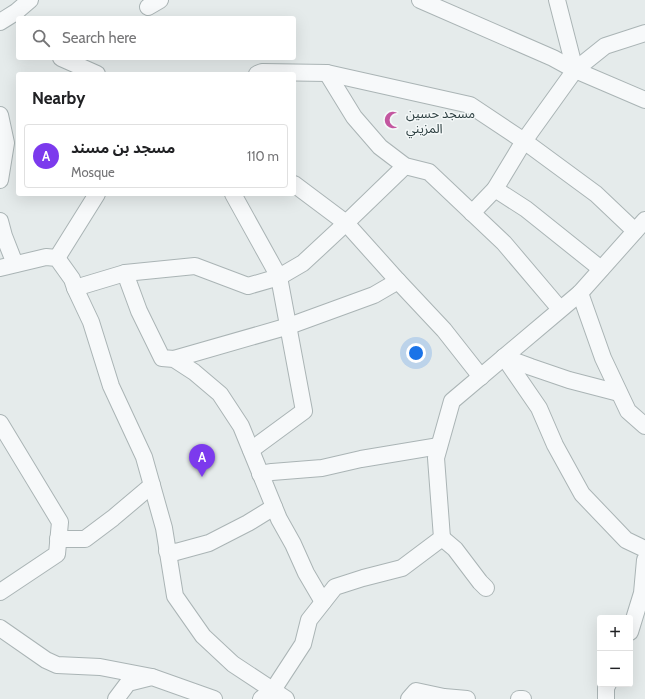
<!DOCTYPE html>
<html lang="en">
<head>
<meta charset="utf-8">
<style>
  body { margin:0; font-family:Cabin,"Noto Sans Arabic",sans-serif; background:#f6f6f6; color:#202124 }
  .controls { position:absolute; right:12px; bottom:12px; display:grid; overflow:hidden; border-radius:4px; box-shadow:0 4px 16px #0002 }
  .controls button { width:36px; height:36px; display:grid; place-items:center; padding:0; border:0; border-bottom:1px solid #e0e0e0; background:#fff; color:#202124; font:20px sans-serif }
  .you { position:absolute; left:416px; top:353px; width:14px; height:14px; margin:-10px; border:3px solid #fff; border-radius:50%; background:#1a73e8; box-shadow:0 0 0 6px #1a73e833 }
  .badge { display:grid; place-items:center; width:26px; height:26px; border-radius:50%; background:#7c3aed; color:#fff; font-size:13px; font-weight:700 }
  .pin { position:absolute; translate:-50% -33px; filter:drop-shadow(0 1px 2px #0008) }
  .pin::after { content:''; position:absolute; top:21px; width:14px; height:12px; background:inherit; clip-path:polygon(0 0,100% 0,50% 100%) }
  .list { margin:0; padding:0; list-style:none }
  h2 { display:flex; justify-content:space-between; align-items:center; height:52px; margin:0; padding:0 16px; font-size:17px }
  h2 small { font-size:13px; font-weight:400; color:#757577 }
  .list li { display:grid; grid-template-columns:26px 1fr auto; gap:12px; align-items:center; box-sizing:border-box; height:64px; margin:0 8px 8px; padding:0 8px; border:1px solid #e0e0e0; border-radius:4px }
  .list b { display:block; font-size:15px; white-space:nowrap }
  .list p { margin:0; font-size:13px; white-space:nowrap; color:#757577 }
  .list em { font-size:13px; font-style:normal; color:#757577 }
  .icon { flex:none; width:22px; height:22px; fill:none; stroke:currentColor; stroke-width:2; stroke-linecap:round; stroke-linejoin:round }
  .map { position:relative; flex:none; width:645px; height:699px; overflow:hidden }
  .search { position:absolute; background:#fff; box-shadow:0 4px 16px #0002; left:16px; top:16px; width:280px; height:44px; display:flex; align-items:center; gap:10px; box-sizing:border-box; padding:0 14px; border-radius:4px; color:#757577; font-size:15px }
  .panel { position:absolute; background:#fff; box-shadow:0 4px 16px #0002; left:16px; top:72px; width:280px; height:124px; border-radius:4px }
  .map>svg:first-child { display:block }
  .lines { fill:none; stroke-linecap:round; stroke-linejoin:round }
  .minor-casing { stroke:#aab4b5; stroke-width:18 }
  .minor { stroke:#f7f9fa; stroke-width:16 }
  .labels { text-anchor:middle; dominant-baseline:central; stroke-width:3; stroke-linejoin:round; paint-order:stroke }
  .poi-label { font-size:13px; fill:#2e4042; stroke:#f4f8f8; text-anchor:start }
</style>
</head>
<body>
<div class="map">
<svg width="645" height="699" viewBox="0 0 645 699">
  <rect width="100%" height="100%" fill="#e5ebeb"/>
  <g class="lines">
    <g class="minor-casing">
      <g id="minor">
        <polyline points="420,0 553,58 575,70 645,100"/>
        <polyline points="557,0 575,70"/>
        <polyline points="148,7 160,0"/>
        <polyline points="0,22 16,12 30,0"/>
        <polyline points="61,58 97,74"/>
        <polyline points="327,73 354,117 380,147 405,166 429,172 504,243 560,309"/>
        <polyline points="257,74 262,72 327,73 470,105 524,141 596,194 635,231"/>
        <polyline points="0,115 6,143 0,180"/>
        <polyline points="294,184 346,223 398,281 444,330 481,377"/>
        <polyline points="495,189 526,209 601,269"/>
        <polyline points="233,194 279,277 304,411 251,450"/>
        <polyline points="472,213 495,189 524,141 575,70 605,46 645,33"/>
        <polyline points="0,221 4,236 15,264"/>
        <polyline points="57,258 97,194"/>
        <polyline points="0,268 46,257 57,258 72,279 75,288 91,322 111,386 144,457 164,528 175,596 203,636 233,664 286,699"/>
        <polyline points="125,273 139,311 162,358 174,359 194,372 220,394 241,426 279,519 293,544 306,573 323,602"/>
        <polyline points="75,288 125,273 195,266 248,286 279,277 303,263 346,223 405,166"/>
        <polyline points="580,293 603,358 628,411 645,426"/>
        <polyline points="504,357 539,408 555,445 582,494 626,540 645,549"/>
        <polyline points="504,357 531,367 569,380 619,393"/>
        <polyline points="174,359 289,326 374,295 398,281"/>
        <polyline points="0,423 60,522 57,554 0,592"/>
        <polyline points="260,474 272,472 322,468 361,459 439,446"/>
        <polyline points="442,538 455,549 480,582 486,588"/>
        <polyline points="58,539 85,539 113,518 152,485"/>
        <polyline points="167,551 176,552 209,543 248,523 274,507"/>
        <polyline points="0,628 46,660 57,665 100,667 152,677"/>
        <polyline points="630,632 642,593 645,560"/>
        <polyline points="116,699 128,683 152,677 214,699"/>
        <polyline points="261,699 273,690 303,644 309,620 335,587 363,578 402,568 442,538 436,458 452,401 580,293 645,220"/>
        <polyline points="409,699 416,691 444,697 467,699"/>
        <polyline points="519,699 523,699"/>
        <polyline points="606,699 606,688 608,684"/>
      </g>
    </g>
    <use href="#minor" class="minor"/>
  </g>
  <defs>
    <g id="mosque-bare" transform="scale(1.38)"><path d="M3.5-4.9A6 6 0 1 0 3.5 4.9A5 5 0 1 1 3.5-4.9Z" fill="#c357a0" stroke="#f4f8f8" stroke-width="2.5" paint-order="stroke"/></g>
  </defs>
  <g fill-rule="evenodd">
    <use href="#mosque-bare" x="393" y="120"/>
  </g>
  <g class="labels">
    <g class="poi-label">
      <text x="406" y="113">مسجد حسين<tspan x="406" dy="15">المزيني</tspan></text>
    </g>
  </g>
</svg>
<div class="controls">
<button>+</button>
<button>−</button>
</div>
<div class="you"></div>
<div class="pin badge" style="left:202px;top:477px">A</div>
<div class="search"><svg class="icon" aria-label="search" viewBox="0 0 24 24"><circle cx="10" cy="10" r="6"/><path d="M15 15l6 6"/></svg>Search here</div>
<section class="panel">
<h2>Nearby<small></small></h2>
<ul class="list">
<li><span class="badge">A</span><div><b>مسجد بن مسند</b><p>Mosque</p></div><em>110 m</em></li>
</ul>
</section>
</div>
</body>
</html>
